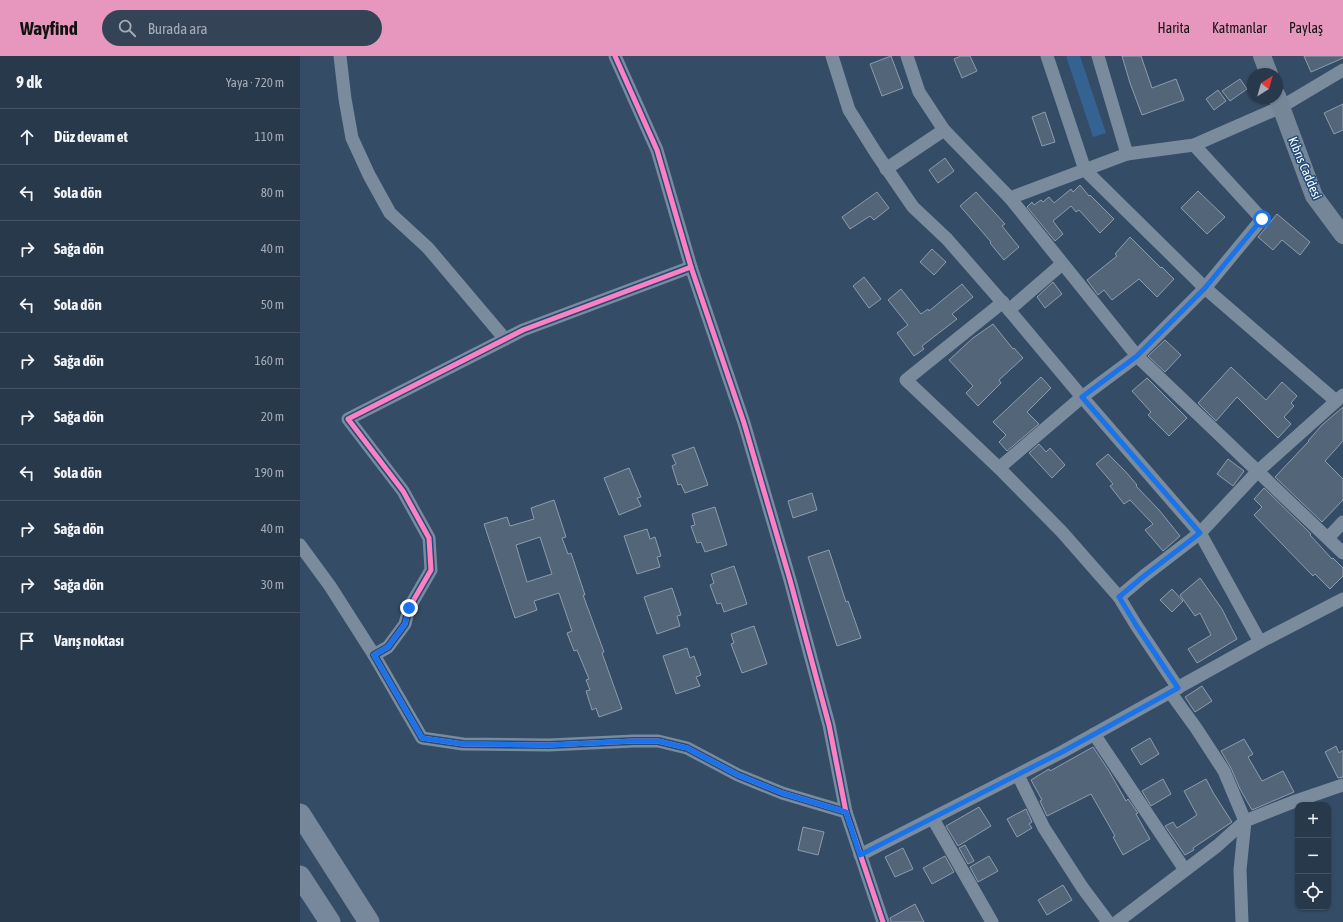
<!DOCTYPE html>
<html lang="tr">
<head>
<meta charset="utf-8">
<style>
  body { margin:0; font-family:"Asap Condensed",sans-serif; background:#344456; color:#f1f3f6 }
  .controls { position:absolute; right:12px; bottom:12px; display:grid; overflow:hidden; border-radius:8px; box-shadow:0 1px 3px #0004 }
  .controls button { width:36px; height:36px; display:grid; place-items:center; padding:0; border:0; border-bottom:1px solid #445364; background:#28394c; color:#f1f3f6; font:20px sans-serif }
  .compass { position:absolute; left:947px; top:12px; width:36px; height:36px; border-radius:50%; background:#28394c; box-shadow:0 1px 3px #0004; rotate:37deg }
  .stop { position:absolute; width:12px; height:12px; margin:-9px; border:3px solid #1a73e8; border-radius:50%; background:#fff }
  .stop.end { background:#1a73e8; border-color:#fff; box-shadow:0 1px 4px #0008 }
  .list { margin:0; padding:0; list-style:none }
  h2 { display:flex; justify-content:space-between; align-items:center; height:52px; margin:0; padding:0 16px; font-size:17px }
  h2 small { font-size:13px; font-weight:400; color:#a5acb5 }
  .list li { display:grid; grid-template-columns:26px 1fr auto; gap:12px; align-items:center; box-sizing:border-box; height:56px; padding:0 16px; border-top:1px solid #445364 }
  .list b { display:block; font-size:15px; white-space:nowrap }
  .list em { font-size:13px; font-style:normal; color:#a5acb5 }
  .icon { flex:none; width:22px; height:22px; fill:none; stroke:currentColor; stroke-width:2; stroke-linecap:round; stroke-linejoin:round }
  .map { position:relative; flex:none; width:1043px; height:866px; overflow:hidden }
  header { display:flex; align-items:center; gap:24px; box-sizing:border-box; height:56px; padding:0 20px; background:#e797bd; color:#111 }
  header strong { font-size:19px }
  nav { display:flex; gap:22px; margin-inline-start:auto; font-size:14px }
  .search { width:280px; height:36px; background:#344456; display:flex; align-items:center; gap:10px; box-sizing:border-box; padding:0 14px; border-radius:22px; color:#a5acb5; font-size:15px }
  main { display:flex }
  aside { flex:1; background:#28394c }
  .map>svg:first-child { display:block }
  .green { fill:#346291 }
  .building { fill:#536579; stroke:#8d9cac; fill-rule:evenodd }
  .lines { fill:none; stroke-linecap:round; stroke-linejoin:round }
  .minor { stroke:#798b9d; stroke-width:13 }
  .secondary { stroke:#758699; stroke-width:18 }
  .primary { stroke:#78889c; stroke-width:21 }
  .cycleway-casing { stroke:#214b7a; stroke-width:8 }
  .cycleway { stroke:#ff80c0; stroke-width:5 }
  .route { stroke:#1a73e8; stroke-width:5 }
  .labels { text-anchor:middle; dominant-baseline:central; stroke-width:3; stroke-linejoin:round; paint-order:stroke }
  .street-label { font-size:13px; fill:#fff; stroke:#214b7a }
</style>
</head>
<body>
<header>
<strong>Wayfind</strong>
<div class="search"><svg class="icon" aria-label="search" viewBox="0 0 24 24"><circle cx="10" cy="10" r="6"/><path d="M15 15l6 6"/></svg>Burada ara</div>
<nav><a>Harita</a><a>Katmanlar</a><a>Paylaş</a></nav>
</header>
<main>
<aside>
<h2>9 dk<small>Yaya · 720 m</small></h2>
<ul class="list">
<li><svg class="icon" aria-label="ahead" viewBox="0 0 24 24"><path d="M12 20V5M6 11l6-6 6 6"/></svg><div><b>Düz devam et</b></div><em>110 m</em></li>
<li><svg class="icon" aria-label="left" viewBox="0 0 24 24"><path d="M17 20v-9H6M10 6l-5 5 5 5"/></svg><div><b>Sola dön</b></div><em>80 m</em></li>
<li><svg class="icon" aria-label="right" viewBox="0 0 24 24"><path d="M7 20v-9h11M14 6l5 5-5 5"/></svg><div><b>Sağa dön</b></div><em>40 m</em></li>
<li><svg class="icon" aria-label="left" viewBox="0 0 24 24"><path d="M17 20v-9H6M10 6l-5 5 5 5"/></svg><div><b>Sola dön</b></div><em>50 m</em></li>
<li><svg class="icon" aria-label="right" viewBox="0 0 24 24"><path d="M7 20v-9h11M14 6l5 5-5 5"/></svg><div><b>Sağa dön</b></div><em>160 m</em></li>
<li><svg class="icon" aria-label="right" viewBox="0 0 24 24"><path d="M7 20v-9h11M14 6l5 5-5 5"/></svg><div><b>Sağa dön</b></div><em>20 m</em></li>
<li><svg class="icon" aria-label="left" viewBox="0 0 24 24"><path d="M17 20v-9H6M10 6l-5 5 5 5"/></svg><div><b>Sola dön</b></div><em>190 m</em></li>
<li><svg class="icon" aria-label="right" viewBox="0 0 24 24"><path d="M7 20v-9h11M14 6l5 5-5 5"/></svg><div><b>Sağa dön</b></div><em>40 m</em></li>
<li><svg class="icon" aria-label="right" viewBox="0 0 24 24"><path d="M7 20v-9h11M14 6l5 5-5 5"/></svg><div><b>Sağa dön</b></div><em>30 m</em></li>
<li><svg class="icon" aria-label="arrive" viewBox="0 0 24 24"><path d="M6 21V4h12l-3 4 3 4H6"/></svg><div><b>Varış noktası</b></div></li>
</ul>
</aside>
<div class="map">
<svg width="1043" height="866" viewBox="0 0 1043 866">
  <rect width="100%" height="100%" fill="#354c66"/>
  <polygon class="green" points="766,0 780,0 806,77 793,81"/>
  <g class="building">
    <polygon points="591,0 603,32 582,40 570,8"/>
    <polygon points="661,0 670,0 677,15 662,22 654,3"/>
    <polygon points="822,0 841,0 852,32 876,23 884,44 842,59 830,27"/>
    <polygon points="1004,0 1043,0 1043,2 1011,16"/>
    <polygon points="940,23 947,33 930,45 922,35"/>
    <polygon points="918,34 926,45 914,54 906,43"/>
    <polygon points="1043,48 1043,74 1034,78 1024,57"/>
    <polygon points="745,56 755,86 742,90 732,61"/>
    <polygon points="645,102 654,115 638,127 629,114"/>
    <polygon points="780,129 789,140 790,139 814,163 800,177 779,154 776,156 771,150 753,165 763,178 755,185 727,151 732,146 734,149 741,144 743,146 749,141 754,147 771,133 773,136"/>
    <polygon points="898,135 925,161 907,178 881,152"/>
    <polygon points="577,136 589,152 574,164 570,160 550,173 542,161"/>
    <polygon points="676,136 705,168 702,170 719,191 704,204 690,187 691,186 660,150"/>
    <polygon points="977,158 1010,186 1000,199 982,184 973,194 958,181"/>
    <polygon points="830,181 861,212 862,211 874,223 857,241 839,223 812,244 804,234 798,239 787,224 817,200 815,198"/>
    <polygon points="632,193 646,206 634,219 620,206"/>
    <polygon points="564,221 581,243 569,252 553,230"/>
    <polygon points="753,226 762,238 745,252 737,241"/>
    <polygon points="662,228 673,241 652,258 657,263 622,290 624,293 614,300 597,277 608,269 588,244 601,233 621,258 628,253 629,255"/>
    <polygon points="693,268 713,293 714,292 723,302 699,324 701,327 678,350 666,337 673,330 649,304 673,282"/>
    <polygon points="865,284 881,299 865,316 848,300"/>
    <polygon points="931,311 966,344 982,326 997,340 991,347 994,350 984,361 991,368 978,382 937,341 916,365 898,347"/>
    <polygon points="741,321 751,332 727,356 739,368 707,395 699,386 706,379 693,366"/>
    <polygon points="847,322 887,362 869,380 848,359 851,356 832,335"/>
    <polygon points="1043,351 1043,385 1025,405 1043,423 1043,444 1022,466 975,421 1009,385 1008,385 1022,369"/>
    <polygon points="739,388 746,396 750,392 765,409 752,422 729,397"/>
    <polygon points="394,391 408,429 385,437 381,428 378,429 372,410 376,408 372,399"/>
    <polygon points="808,398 826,416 837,429 836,430 859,454 880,480 863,495 845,474 853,468 830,444 824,448 810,430 813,428 796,408"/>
    <polygon points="928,403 944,415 933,430 917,418"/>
    <polygon points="329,412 341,441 337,442 341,450 319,459 304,422"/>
    <polygon points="964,432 1011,478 1010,479 1032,503 1033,502 1043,512 1043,520 1030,533 1015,518 1013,520 954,459 962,451 954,443"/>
    <polygon points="512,437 517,454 493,462 488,445"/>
    <path d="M254 444 266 481 262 482 268 498 271 497 285 539H283L304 596 302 597 322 653 299 661 296 652 292 654 286 635 290 634 286 624 289 623 277 594 274 595 267 577 272 575 259 537 234 545 237 554 215 562 184 468 207 461 210 470 234 463 231 452ZM240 481 252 518 227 526 216 489Z"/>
    <polygon points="415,451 427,489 405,496 401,486 397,487 391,470 395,469 392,458"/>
    <polygon points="347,473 350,483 355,481 361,500 357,501 360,511 337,518 324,480"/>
    <polygon points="529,494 546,546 548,545 561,582 537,590 508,501"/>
    <polygon points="434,510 447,548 424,556 421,547 417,548 410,529 414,527 411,518"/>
    <polygon points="900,522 922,553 937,583 897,607 888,593 911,579 900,557 895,560 880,539"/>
    <polygon points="372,532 381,559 377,560 380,570 357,578 344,541"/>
    <polygon points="872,533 883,545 872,556 860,544"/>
    <polygon points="454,570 467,608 442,617 431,588 434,587 431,578"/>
    <polygon points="387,592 390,602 394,600 401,619 396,621 400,630 376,638 363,600"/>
    <polygon points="902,630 912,645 895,656 885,641"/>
    <polygon points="850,682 859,698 841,709 831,693"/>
    <polygon points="944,683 953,698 948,701 962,725 983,715 994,736 952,754 940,733 931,712 921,695"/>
    <polygon points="1036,690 1039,697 1043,694 1043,721 1038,722 1025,696"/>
    <polygon points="793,691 809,715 826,745 828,743 838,757 836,758 850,783 823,799 813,781 815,780 791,738 747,760 740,745 742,744 731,724 749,713 750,715"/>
    <polygon points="863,723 871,738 851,750 842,735"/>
    <polygon points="906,723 914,738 932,766 893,792 894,794 885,799 865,770 873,766 877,772 897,759 884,735"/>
    <polygon points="679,751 691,770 658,790 646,770"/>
    <polygon points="726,753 732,766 729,768 732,772 717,781 707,763"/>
    <polygon points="503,771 524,776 518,799 498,794"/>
    <polygon points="665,789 674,805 668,808 659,792"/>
    <polygon points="603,792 613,813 595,821 585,801"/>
    <polygon points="645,800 654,816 632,828 623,812"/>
    <polygon points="689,800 698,815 678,826 670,811"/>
    <polygon points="763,829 772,844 747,859 738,844"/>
    <polygon points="615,848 624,866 591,866 590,862"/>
  </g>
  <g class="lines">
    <g class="minor">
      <polyline points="40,0 45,43 52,82 69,119 90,157 128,192 205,283"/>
      <polyline points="315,0 357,94 391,211 444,367 490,524 529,669 546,756"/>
      <polyline points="532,0 549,54 576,97 613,151 647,183 709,254 782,341 699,412"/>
      <polyline points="607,0 619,36 644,74"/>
      <polyline points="747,0 785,114 905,232 1036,345"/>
      <polyline points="798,0 827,98 894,89 981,51 1043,14"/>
      <polyline points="894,89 962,163 905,232 837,300 782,341 900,477 960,586"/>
      <polyline points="827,98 710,142 837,300 1043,497"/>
      <polyline points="586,113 644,74 710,142"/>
      <polyline points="391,211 223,274 48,363 103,435 129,482 131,514 109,552 105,568 88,591 74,599 122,682 163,688 249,689 334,685 358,685 387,692 438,719 482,737 546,756 583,866"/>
      <polyline points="703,246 606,324 699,412 762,476 819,541"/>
      <polyline points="709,254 762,208"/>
      <polyline points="1028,482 1043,466"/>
      <polyline points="0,489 30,530 74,599"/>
      <polyline points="878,632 836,569 819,541 844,520 900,477 957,416 1043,339"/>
      <polyline points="870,636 896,672 924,715 945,765 940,814 942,866"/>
      <polyline points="794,678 885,814"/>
      <polyline points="718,719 744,772 782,831 808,866"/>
      <polyline points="633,763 692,866"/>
      <polyline points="560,799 762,696 960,586 1043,543"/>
      <polyline points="817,866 917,790 945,765 993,746 1043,729"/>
    </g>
    <g class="secondary">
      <polyline points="962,0 969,18"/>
      <polyline points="977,40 1014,140 1043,179"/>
    </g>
    <g class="primary">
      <polyline points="0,758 69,866"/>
      <polyline points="0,820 30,866"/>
    </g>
    <g class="cycleway-casing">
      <g id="cycleway">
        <polyline points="315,0 357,94 391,211 444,367 490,524 529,669 546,756"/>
        <polyline points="391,211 223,274 48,363 103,435 129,482 131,514 109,552 105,568 88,591 74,599 122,682 163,688 249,689 334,685 358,685 387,692 438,719 482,737 546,756 583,866"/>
      </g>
    </g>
    <use href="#cycleway" class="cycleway"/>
  </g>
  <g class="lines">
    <polyline class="route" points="109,552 105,568 88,591 74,599 122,682 163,688 249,689 334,685 358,685 387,692 438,719 482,737 546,756 560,799 762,696 878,632 836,569 819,541 844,520 900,477 782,341 837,300 905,232 962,163"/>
  </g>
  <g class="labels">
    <g class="street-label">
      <text transform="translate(1005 112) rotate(67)">Kıbrıs Caddesi</text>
    </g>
  </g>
</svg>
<div class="controls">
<button>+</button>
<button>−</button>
<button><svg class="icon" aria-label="locate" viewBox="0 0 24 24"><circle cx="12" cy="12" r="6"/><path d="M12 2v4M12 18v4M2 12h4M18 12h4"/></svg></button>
</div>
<svg class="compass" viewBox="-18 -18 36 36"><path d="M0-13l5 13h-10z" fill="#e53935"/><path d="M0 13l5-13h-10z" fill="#a5acb5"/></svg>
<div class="stop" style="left:962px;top:163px"></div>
<div class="stop end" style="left:109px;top:552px"></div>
</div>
</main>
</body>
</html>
